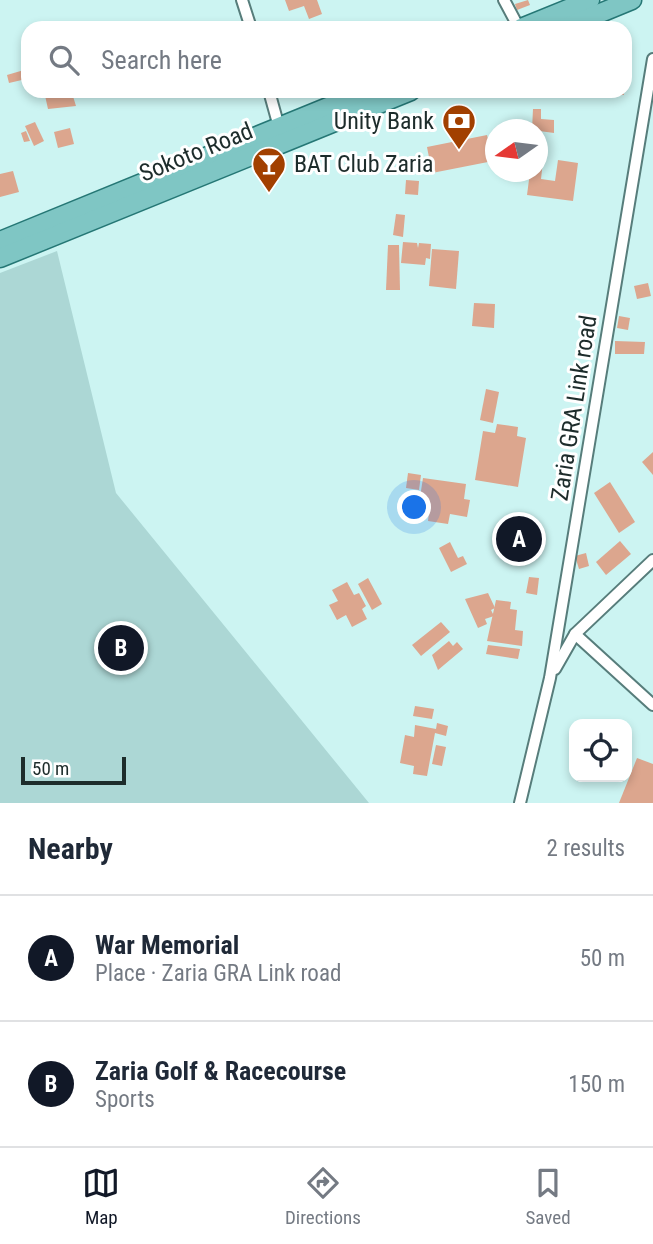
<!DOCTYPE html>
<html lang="en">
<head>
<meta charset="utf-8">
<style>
  body { margin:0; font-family:"Roboto Condensed",sans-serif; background:#f2f2f3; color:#1f2937 }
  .controls { position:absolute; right:21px; bottom:21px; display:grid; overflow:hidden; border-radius:14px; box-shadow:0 4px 10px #0003 }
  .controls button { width:63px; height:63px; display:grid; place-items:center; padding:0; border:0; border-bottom:2px solid #e0e1e3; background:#fff; color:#1f2937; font:35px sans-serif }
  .compass { position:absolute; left:485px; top:119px; width:63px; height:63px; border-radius:50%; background:#fff; box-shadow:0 4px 10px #0003; rotate:256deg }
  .scale { position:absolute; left:21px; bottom:18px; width:105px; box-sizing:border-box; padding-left:7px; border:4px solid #1d2c2b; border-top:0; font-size:19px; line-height:24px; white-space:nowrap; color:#1d2c2b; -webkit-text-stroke:5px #fff; paint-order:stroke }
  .you { position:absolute; left:415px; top:508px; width:24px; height:24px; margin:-18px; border:5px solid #fff; border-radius:50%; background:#1a73e8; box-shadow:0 0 0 10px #1a73e833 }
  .badge { display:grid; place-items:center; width:46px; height:46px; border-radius:50%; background:#111827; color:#fff; font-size:23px; font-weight:700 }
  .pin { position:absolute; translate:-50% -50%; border:4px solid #fff; box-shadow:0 2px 7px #0006 }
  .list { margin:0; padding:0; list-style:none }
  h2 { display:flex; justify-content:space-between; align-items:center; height:91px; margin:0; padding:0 28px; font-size:30px }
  h2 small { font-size:23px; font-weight:400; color:#747a83 }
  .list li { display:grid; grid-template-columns:46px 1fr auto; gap:21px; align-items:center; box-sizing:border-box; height:126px; padding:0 28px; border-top:2px solid #e0e1e3 }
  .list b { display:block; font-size:26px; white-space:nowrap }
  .list p { margin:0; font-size:23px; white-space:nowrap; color:#747a83 }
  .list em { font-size:23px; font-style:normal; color:#747a83 }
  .icon { flex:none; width:38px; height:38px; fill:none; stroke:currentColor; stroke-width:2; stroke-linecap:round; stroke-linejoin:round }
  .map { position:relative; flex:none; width:653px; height:803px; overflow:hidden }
  .search { position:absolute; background:#fff; box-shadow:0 4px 10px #0003; left:21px; right:21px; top:21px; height:77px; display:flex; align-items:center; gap:18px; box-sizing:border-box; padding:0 24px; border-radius:21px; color:#747a83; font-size:26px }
  .sheet { height:343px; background:#fff }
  nav { display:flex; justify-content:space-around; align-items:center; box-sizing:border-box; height:98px; border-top:2px solid #e0e1e3; background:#fff; font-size:19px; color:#747a83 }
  nav a { display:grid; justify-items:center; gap:4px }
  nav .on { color:#111827 }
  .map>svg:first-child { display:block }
  .green { fill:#acd7d5 }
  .building { fill:#dca68e }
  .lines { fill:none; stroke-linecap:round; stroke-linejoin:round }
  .minor-casing { stroke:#577d7b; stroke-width:14 }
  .primary-casing { stroke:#257775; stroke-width:21 }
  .minor { stroke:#fff; stroke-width:10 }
  .primary { stroke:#7fc6c4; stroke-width:18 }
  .labels { text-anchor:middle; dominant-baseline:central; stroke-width:6; stroke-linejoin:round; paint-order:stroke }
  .poi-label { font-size:24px; fill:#1d2c2b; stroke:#fff; text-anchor:end }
  .street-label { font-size:24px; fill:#1d2c2b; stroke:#fff }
</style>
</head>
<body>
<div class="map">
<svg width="653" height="803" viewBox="0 0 653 803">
  <rect width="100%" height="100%" fill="#ccf4f2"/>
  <polygon class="green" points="57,251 116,493 369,803 0,803 0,273"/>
  <g class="building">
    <polygon points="285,0 317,0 322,14 309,19 304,6 289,11"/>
    <polygon points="528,0 530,5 517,10 515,4"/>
    <polygon points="24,70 26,79 9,83 7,75"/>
    <polygon points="44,91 60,91 61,96 72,93 76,106 48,109"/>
    <polygon points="591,91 623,91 624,95 591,96"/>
    <polygon points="533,109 541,109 541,119 554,120 554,133 532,130"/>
    <polygon points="35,122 44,141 34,146 25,126"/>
    <polygon points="70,128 74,144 58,148 54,132"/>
    <polygon points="26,131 30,141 24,142 21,133"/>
    <polygon points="487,135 493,161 432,173 427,147"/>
    <polygon points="538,160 543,161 541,179 555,181 558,160 578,163 573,201 527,195 530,172 538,172"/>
    <polygon points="13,171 19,192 0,197 0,174"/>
    <polygon points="406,180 419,181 418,195 405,194"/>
    <polygon points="396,214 405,215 403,237 393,235"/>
    <polygon points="403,242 417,243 418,248 419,243 431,244 430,259 426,258 425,265 401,263"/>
    <polygon points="388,245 399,245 400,290 386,290"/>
    <polygon points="432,249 459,251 456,289 429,286"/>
    <polygon points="648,283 651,296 637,299 634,286"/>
    <polygon points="474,303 495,304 494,328 472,326"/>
    <polygon points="619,316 630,318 628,330 617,328"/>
    <polygon points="615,341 645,342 644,354 615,354"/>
    <polygon points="486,389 499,392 493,423 480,420"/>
    <polygon points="497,424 518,427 517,436 526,438 518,487 475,480 483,431 495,433"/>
    <polygon points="653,452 653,475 642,462"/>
    <polygon points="408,473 421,475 419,490 406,488"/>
    <polygon points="423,478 466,484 464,499 470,500 467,517 450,514 448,524 428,521 429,512 418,510"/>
    <polygon points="610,482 635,522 619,533 594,493"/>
    <polygon points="620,541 631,554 606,575 596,562"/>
    <polygon points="450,542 458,558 463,556 467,564 451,572 439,548"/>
    <polygon points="586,553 589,566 579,569 575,556"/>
    <polygon points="529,577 539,578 537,595 526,593"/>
    <polygon points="368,578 382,604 372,610 358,584"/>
    <polygon points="347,582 354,595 359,593 366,606 362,609 367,619 352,627 346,615 337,620 329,605 338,601 332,590"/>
    <polygon points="488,593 495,608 491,610 494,616 485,619 487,624 478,628 465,599"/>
    <polygon points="496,600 511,602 510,609 517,610 515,630 523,631 522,646 487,641"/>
    <polygon points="441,622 450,632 421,656 412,645"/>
    <polygon points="449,641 453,646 457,642 463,649 438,670 432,655"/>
    <polygon points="488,645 520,649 518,659 486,654"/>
    <polygon points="415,706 434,709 432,719 413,716"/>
    <polygon points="437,723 448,726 446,736 435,733 427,776 413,774 414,766 400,763 405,735 414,737 415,725 436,729"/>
    <polygon points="436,745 446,747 442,766 432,764"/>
    <polygon points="637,758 653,764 653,803 619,803"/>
  </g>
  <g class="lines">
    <g class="minor-casing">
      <g id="minor">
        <polyline points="242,0 251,28"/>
        <polyline points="504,0 519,28"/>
        <polyline points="269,91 279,127"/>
        <polyline points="575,634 653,705"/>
        <polyline points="555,669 575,634 653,560"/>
        <polyline points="520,803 550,678 653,59"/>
      </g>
    </g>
    <g class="primary-casing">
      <g id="primary">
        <polyline points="521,28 590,0"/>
        <polyline points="564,28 632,0"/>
        <polyline points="0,241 367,91"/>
        <polyline points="0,258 411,91"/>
      </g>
    </g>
    <use href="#minor" class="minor"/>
    <use href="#primary" class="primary"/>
  </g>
  <defs>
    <g id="bank-pin" transform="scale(1.75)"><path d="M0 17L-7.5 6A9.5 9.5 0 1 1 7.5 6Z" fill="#a24000" stroke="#fff"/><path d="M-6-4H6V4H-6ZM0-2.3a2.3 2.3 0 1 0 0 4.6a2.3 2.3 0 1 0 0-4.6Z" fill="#fff"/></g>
    <g id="bar-pin" transform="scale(1.75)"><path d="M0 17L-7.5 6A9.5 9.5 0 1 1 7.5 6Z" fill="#a24000" stroke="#fff"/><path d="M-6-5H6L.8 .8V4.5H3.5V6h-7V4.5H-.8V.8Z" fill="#fff"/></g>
  </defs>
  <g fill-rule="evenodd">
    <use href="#bank-pin" x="459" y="121"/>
    <use href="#bar-pin" x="269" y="164"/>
  </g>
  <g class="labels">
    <g class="poi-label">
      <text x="434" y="121">Unity Bank</text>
      <text x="294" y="164" text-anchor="start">BAT Club Zaria</text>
    </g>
    <g class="street-label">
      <text transform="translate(196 152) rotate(-22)">Sokoto Road</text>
      <text transform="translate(574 408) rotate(-81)">Zaria GRA Link road</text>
    </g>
  </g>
</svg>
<div class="controls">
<button><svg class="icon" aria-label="locate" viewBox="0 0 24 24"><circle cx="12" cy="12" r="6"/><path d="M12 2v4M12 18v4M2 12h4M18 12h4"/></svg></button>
</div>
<svg class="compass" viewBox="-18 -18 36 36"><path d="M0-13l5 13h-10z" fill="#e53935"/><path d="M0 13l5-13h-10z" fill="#747a83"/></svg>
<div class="scale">50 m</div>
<div class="you"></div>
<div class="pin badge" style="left:519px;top:539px">A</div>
<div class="pin badge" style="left:121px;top:648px">B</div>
<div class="search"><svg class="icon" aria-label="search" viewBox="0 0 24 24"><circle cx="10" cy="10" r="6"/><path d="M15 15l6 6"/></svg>Search here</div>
</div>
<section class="sheet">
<h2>Nearby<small>2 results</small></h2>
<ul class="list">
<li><span class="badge">A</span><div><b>War Memorial</b><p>Place · Zaria GRA Link road</p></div><em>50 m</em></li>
<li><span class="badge">B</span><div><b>Zaria Golf &amp; Racecourse</b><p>Sports</p></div><em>150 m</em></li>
</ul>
</section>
<nav>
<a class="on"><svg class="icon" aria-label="map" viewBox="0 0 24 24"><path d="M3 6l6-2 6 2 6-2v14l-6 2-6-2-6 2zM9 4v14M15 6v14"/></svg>Map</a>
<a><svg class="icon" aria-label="directions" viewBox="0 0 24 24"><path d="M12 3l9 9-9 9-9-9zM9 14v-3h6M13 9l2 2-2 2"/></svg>Directions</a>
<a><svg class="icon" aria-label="saved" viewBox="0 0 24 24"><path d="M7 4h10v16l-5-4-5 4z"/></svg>Saved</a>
</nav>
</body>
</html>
